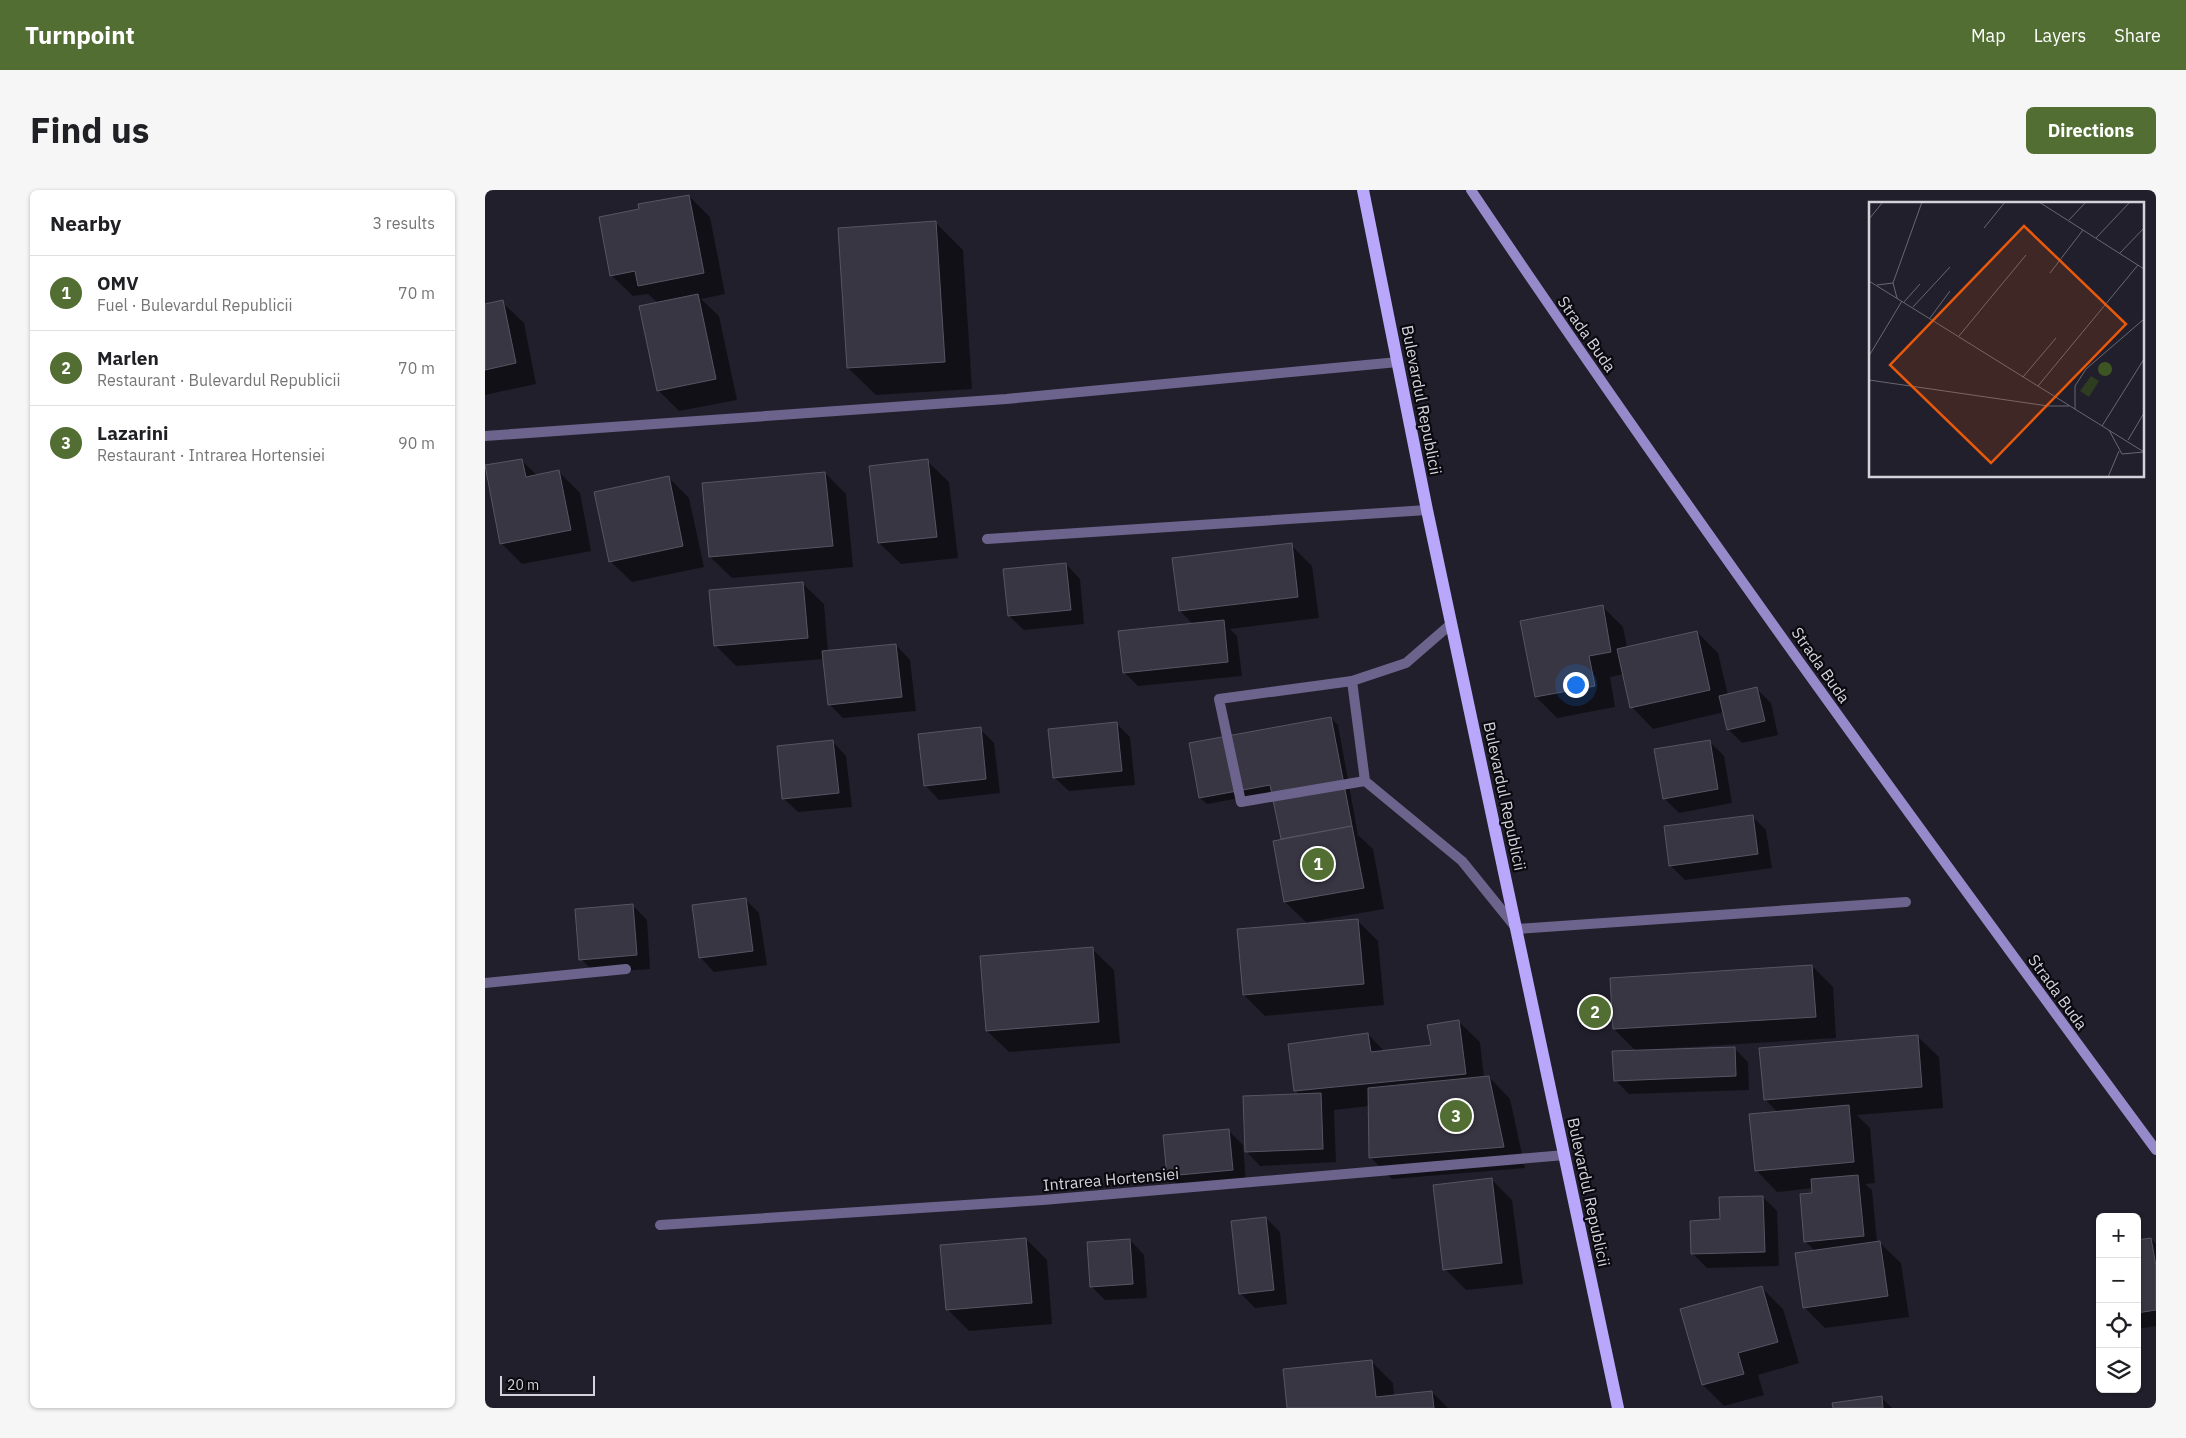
<!DOCTYPE html>
<html lang="en">
<head>
<meta charset="utf-8">
<style>
  body { margin:0; font-family:"IBM Plex Sans",sans-serif; background:#f6f6f6; color:#202124 }
  .controls { position:absolute; right:15px; bottom:15px; display:grid; overflow:hidden; border-radius:8px; box-shadow:0 1px 4px #0004 }
  .controls button { width:45px; height:45px; display:grid; place-items:center; padding:0; border:0; border-bottom:1px solid #e0e0e0; background:#fff; color:#202124; font:25px sans-serif }
  .scale { position:absolute; left:15px; bottom:12px; width:95px; box-sizing:border-box; padding-left:5px; border:2px solid #d4d3db; border-top:0; font-size:14px; line-height:18px; white-space:nowrap; color:#d4d3db; -webkit-text-stroke:4px #0a090f; paint-order:stroke }
  .you { position:absolute; left:1090px; top:494px; width:18px; height:18px; margin:-12px; border:4px solid #fff; border-radius:50%; background:#1a73e8; box-shadow:0 0 0 8px #1a73e833 }
  .badge { display:grid; place-items:center; width:32px; height:32px; border-radius:50%; background:#526e32; color:#fff; font-size:16px; font-weight:700 }
  .pin { position:absolute; translate:-50% -50%; border:2px solid #fff; box-shadow:0 1px 5px #0006 }
  .list { margin:0; padding:0; list-style:none }
  h2 { display:flex; justify-content:space-between; align-items:center; height:65px; margin:0; padding:0 20px; font-size:21px }
  h2 small { font-size:16px; font-weight:400; color:#757577 }
  .list li { display:grid; grid-template-columns:32px 1fr auto; gap:15px; align-items:center; box-sizing:border-box; height:75px; padding:0 20px; border-top:1px solid #e0e0e0 }
  .list b { display:block; font-size:19px; white-space:nowrap }
  .list p { margin:0; font-size:16px; white-space:nowrap; color:#757577 }
  .list em { font-size:16px; font-style:normal; color:#757577 }
  .icon { flex:none; width:28px; height:28px; fill:none; stroke:currentColor; stroke-width:2; stroke-linecap:round; stroke-linejoin:round }
  .map { position:relative; flex:none; width:1671px; height:1218px; overflow:hidden; border-radius:8px }
  header { display:flex; align-items:center; gap:30px; box-sizing:border-box; height:70px; padding:0 25px; background:#526e32; color:#fff }
  header strong { font-size:24px }
  nav { display:flex; gap:28px; margin-inline-start:auto; font-size:18px }
  .intro { display:flex; align-items:center; justify-content:space-between; box-sizing:border-box; height:120px; padding:0 30px }
  h1 { margin:0; font-size:35px }
  .button { padding:12px 22px; border-radius:8px; background:#526e32; color:#fff; font-size:18px; font-weight:700 }
  main { display:flex; gap:30px; padding:0 30px }
  aside { flex:1; background:#fff; border-radius:8px; box-shadow:0 1px 4px #0004 }
  .map>svg:first-child { display:block }
  .shadow { fill:#0007 }
  .building { fill:#383643; stroke:#575563 }
  .lines { fill:none; stroke-linecap:round; stroke-linejoin:round }
  .lane { stroke:#6c648c; stroke-width:10 }
  .street { stroke:#6c648c; stroke-width:10 }
  .secondary { stroke:#978aca; stroke-width:10 }
  .primary { stroke:#b8a7fb; stroke-width:12 }
  .labels { text-anchor:middle; dominant-baseline:central; stroke-width:4.5; stroke-linejoin:round; paint-order:stroke }
  .street-label { font-size:16px; fill:#d4d3db; stroke:#0a090f }
  .inset-road { fill:none; stroke:#696771; stroke-width:1 }
  .view { fill:#e8590c; fill-opacity:0.15; stroke:#e8590c; stroke-width:2.5 }
  .inset-edge { fill:none; stroke:#d4d3db; stroke-width:2.5 }
</style>
</head>
<body>
<header>
<strong>Turnpoint</strong>
<nav><a>Map</a><a>Layers</a><a>Share</a></nav>
</header>
<div class="intro"><h1>Find us</h1><a class="button">Directions</a></div>
<main>
<aside>
<h2>Nearby<small>3 results</small></h2>
<ul class="list">
<li><span class="badge">1</span><div><b>OMV</b><p>Fuel · Bulevardul Republicii</p></div><em>70 m</em></li>
<li><span class="badge">2</span><div><b>Marlen</b><p>Restaurant · Bulevardul Republicii</p></div><em>70 m</em></li>
<li><span class="badge">3</span><div><b>Lazarini</b><p>Restaurant · Intrarea Hortensiei</p></div><em>90 m</em></li>
</ul>
</aside>
<div class="map">
<svg width="1671" height="1218" viewBox="0 0 1671 1218">
  <rect width="100%" height="100%" fill="#211f2b"/>
  <g class="shadow">
    <polygon points="204,6 225,27 240,104 216,109 234,126 252,210 194,221 173,200 173,113 163,104 148,106 126,85 155,20"/>
    <polygon points="450,32 478,60 487,199 391,205 363,178"/>
    <polygon points="17,112 39,133 51,194 0,205 0,115"/>
    <polygon points="36,270 53,286 74,282 95,303 106,361 37,374 16,353"/>
    <polygon points="442,271 464,292 473,368 416,374 394,353"/>
    <polygon points="340,283 361,304 368,377 247,388 225,367 218,294"/>
    <polygon points="183,287 204,308 219,377 147,392 125,371"/>
    <polygon points="806,355 827,376 834,428 745,439 752,446 757,486 653,496 639,482 709,435 695,421"/>
    <polygon points="581,374 595,389 599,434 539,440 524,426"/>
    <polygon points="317,393 339,414 343,462 411,455 425,470 431,521 358,528 344,514 339,469 251,476 230,455"/>
    <polygon points="1117,416 1138,437 1142,458 1212,442 1233,463 1243,505 1272,499 1286,513 1293,545 1257,553 1243,539 1239,522 1168,539 1147,517 1139,484 1125,487 1130,517 1072,528 1051,507"/>
    <polygon points="846,528 853,535 873,645 888,659 899,719 824,732 824,734 872,730 893,751 899,815 780,826 759,805 823,734 800,712 799,650 788,602 722,614 715,608"/>
    <polygon points="631,533 645,547 650,595 584,601 569,587"/>
    <polygon points="495,539 509,553 515,603 454,610 440,595"/>
    <polygon points="347,551 361,566 367,617 313,622 298,608"/>
    <polygon points="1224,551 1239,566 1247,613 1194,623 1179,608"/>
    <polygon points="1267,626 1281,640 1287,678 1200,690 1185,675"/>
    <polygon points="260,709 274,723 282,775 229,782 215,767"/>
    <polygon points="147,715 162,730 165,779 110,783 96,769"/>
    <polygon points="607,759 629,780 635,853 524,862 502,841"/>
    <polygon points="1327,776 1348,797 1351,848 1172,859 1173,861 1249,858 1263,872 1264,900 1144,904 1130,890 1152,862 1129,839"/>
    <polygon points="973,831 995,852 999,888 1004,887 1025,909 1040,978 907,989 885,967 884,916 849,920 851,972 775,976 761,961 815,905 810,900 883,844 900,862 948,856"/>
    <polygon points="1432,846 1454,867 1458,918 1372,925 1385,938 1390,993 1380,994 1387,1000 1392,1052 1394,1052 1416,1073 1424,1127 1340,1138 1319,1117 1330,1061 1320,1051 1328,998 1292,1002 1271,980 1293,923 1280,909"/>
    <polygon points="743,940 758,955 761,994 698,1000 683,986"/>
    <polygon points="1006,989 1027,1010 1038,1094 981,1100 960,1079"/>
    <polygon points="1278,1007 1292,1021 1294,1076 1222,1078 1208,1064 1236,1031"/>
    <polygon points="781,1028 795,1042 802,1114 770,1118 755,1103"/>
    <polygon points="541,1049 562,1070 567,1134 484,1141 462,1119"/>
    <polygon points="1666,1049 1671,1054 1671,1136 1652,1139 1652,1051"/>
    <polygon points="645,1050 659,1065 662,1108 620,1110 606,1096"/>
    <polygon points="1277,1098 1298,1119 1314,1173 1273,1185 1279,1205 1239,1216 1218,1195 1197,1120"/>
    <polygon points="886,1171 908,1193 909,1206 947,1202 963,1218 803,1218 799,1180"/>
    <polygon points="1396,1207 1407,1218 1349,1218 1348,1214"/>
  </g>
  <g class="building">
    <polygon points="204,5 219,83 153,96 150,81 125,86 114,27 154,19 153,14"/>
    <polygon points="451,31 460,172 362,178 353,38"/>
    <polygon points="213,104 231,189 172,201 154,116"/>
    <polygon points="18,110 31,173 0,180 0,114"/>
    <polygon points="37,269 41,287 74,280 86,340 15,354 0,275"/>
    <polygon points="443,269 452,347 393,353 384,276"/>
    <polygon points="340,282 348,356 224,367 217,293"/>
    <polygon points="184,286 198,356 124,372 109,302"/>
    <polygon points="807,353 813,407 694,421 687,368"/>
    <polygon points="581,373 586,420 523,426 518,379"/>
    <polygon points="318,392 323,448 229,456 224,400"/>
    <polygon points="1118,415 1126,462 1104,466 1110,496 1050,507 1035,431"/>
    <polygon points="739,430 743,472 638,483 633,441"/>
    <polygon points="1212,441 1225,500 1145,518 1132,459"/>
    <polygon points="411,454 417,507 343,515 337,461"/>
    <polygon points="1272,497 1280,531 1242,540 1234,506"/>
    <polygon points="846,527 867,636 796,649 785,595 714,608 704,553"/>
    <polygon points="632,532 637,581 568,588 563,539"/>
    <polygon points="496,537 501,589 439,596 433,544"/>
    <polygon points="348,550 354,603 297,609 292,556"/>
    <polygon points="1225,550 1233,599 1178,609 1169,559"/>
    <polygon points="1268,625 1273,664 1184,676 1179,636"/>
    <polygon points="867,636 879,698 799,712 788,651"/>
    <polygon points="261,708 268,761 214,768 207,715"/>
    <polygon points="148,714 152,765 94,770 90,719"/>
    <polygon points="873,729 879,794 758,805 752,739"/>
    <polygon points="608,757 614,832 501,841 495,766"/>
    <polygon points="1327,775 1331,827 1128,839 1125,788"/>
    <polygon points="974,830 981,884 809,901 803,854 883,843 886,862 946,855 942,835"/>
    <polygon points="1433,845 1437,897 1279,910 1274,858"/>
    <polygon points="1250,857 1251,886 1129,891 1127,861"/>
    <polygon points="1004,886 1019,957 884,968 883,898"/>
    <polygon points="836,903 838,959 760,962 758,906"/>
    <polygon points="1364,915 1369,972 1270,981 1264,924"/>
    <polygon points="744,939 748,980 682,986 678,945"/>
    <polygon points="1373,985 1379,1046 1319,1052 1315,1004 1327,1003 1326,989"/>
    <polygon points="1007,988 1017,1073 958,1080 948,995"/>
    <polygon points="1278,1006 1280,1062 1206,1064 1205,1031 1235,1029 1234,1007"/>
    <polygon points="781,1027 789,1100 754,1104 746,1031"/>
    <polygon points="541,1048 547,1113 461,1120 455,1055"/>
    <polygon points="1666,1048 1671,1076 1671,1120 1652,1123 1652,1050"/>
    <polygon points="645,1049 648,1094 605,1097 602,1052"/>
    <polygon points="1395,1051 1403,1106 1318,1118 1310,1063"/>
    <polygon points="1277,1096 1293,1152 1253,1163 1259,1184 1217,1195 1195,1119"/>
    <polygon points="887,1170 891,1207 947,1201 949,1218 802,1218 798,1179"/>
    <polygon points="1397,1206 1398,1218 1348,1218 1347,1213"/>
  </g>
  <g class="lines">
    <g class="lane">
      <polyline points="867,491 880,591 977,671 1032,739 1421,712"/>
      <polyline points="880,591 756,612 734,509 867,491 921,473 966,434"/>
    </g>
    <g class="street">
      <polyline points="0,246 521,209 913,172"/>
      <polyline points="502,349 942,320"/>
      <polyline points="0,793 141,779"/>
      <polyline points="175,1035 558,1010 1080,965"/>
    </g>
    <path class="secondary" d="M986 0C1205 326 1438 644 1671 960"/>
    <polyline class="primary" points="878,0 942,320 1133,1218"/>
  </g>
  <g class="labels">
    <g class="street-label">
      <text transform="translate(1102 144) rotate(55)">Strada Buda</text>
      <text transform="translate(937 210) rotate(79)">Bulevardul Republicii</text>
      <text transform="translate(1336 475) rotate(55)">Strada Buda</text>
      <text transform="translate(1020 606) rotate(78)">Bulevardul Republicii</text>
      <text transform="translate(1573 802) rotate(54)">Strada Buda</text>
      <text transform="translate(626 989) rotate(-5)">Intrarea Hortensiei</text>
      <text transform="translate(1104 1002) rotate(78)">Bulevardul Republicii</text>
    </g>
  </g>
  <g transform="translate(1384 12)">
    <rect width="275" height="275" fill="#211f2b"/>
    <path d="M222 174 230 179 220 195 211 189Z" fill="#2e3d1f"/>
    <path d="M229 167a7 7 0 1 1 14 0a7 7 0 1 1-14 0Z" fill="#3d5523"/>
    <path class="inset-road" d="M170 0 275 67M0 17 14 0M200 18 217 0M115 26 136 0M227 36 261 0M251 51 275 26M181 71 214 28M0 79 275 250M8 83 24 81M28 96 24 81 53 0M35 100 51 82M44 105 81 65M61 116 81 89M90 134 157 53M0 154 33 99M154 175 187 136M0 178 179 204H200M169 184 269 63M206 207V184L217 167 275 117M233 224 275 157M240 228 253 252 275 250M259 238 275 211M239 275 250 249"/>
    <path class="view" d="M155 24 257 122 122 261 21 163Z"/>
    <rect width="275" height="275" class="inset-edge"/>
  </g>
</svg>
<div class="controls">
<button>+</button>
<button>−</button>
<button><svg class="icon" aria-label="locate" viewBox="0 0 24 24"><circle cx="12" cy="12" r="6"/><path d="M12 2v4M12 18v4M2 12h4M18 12h4"/></svg></button>
<button><svg class="icon" aria-label="layers" viewBox="0 0 24 24"><path d="M12 4l9 5-9 5-9-5zM3 14l9 5 9-5"/></svg></button>
</div>
<div class="scale">20 m</div>
<div class="you"></div>
<div class="pin badge" style="left:833px;top:674px">1</div>
<div class="pin badge" style="left:1110px;top:822px">2</div>
<div class="pin badge" style="left:971px;top:926px">3</div>
</div>
</main>
</body>
</html>
